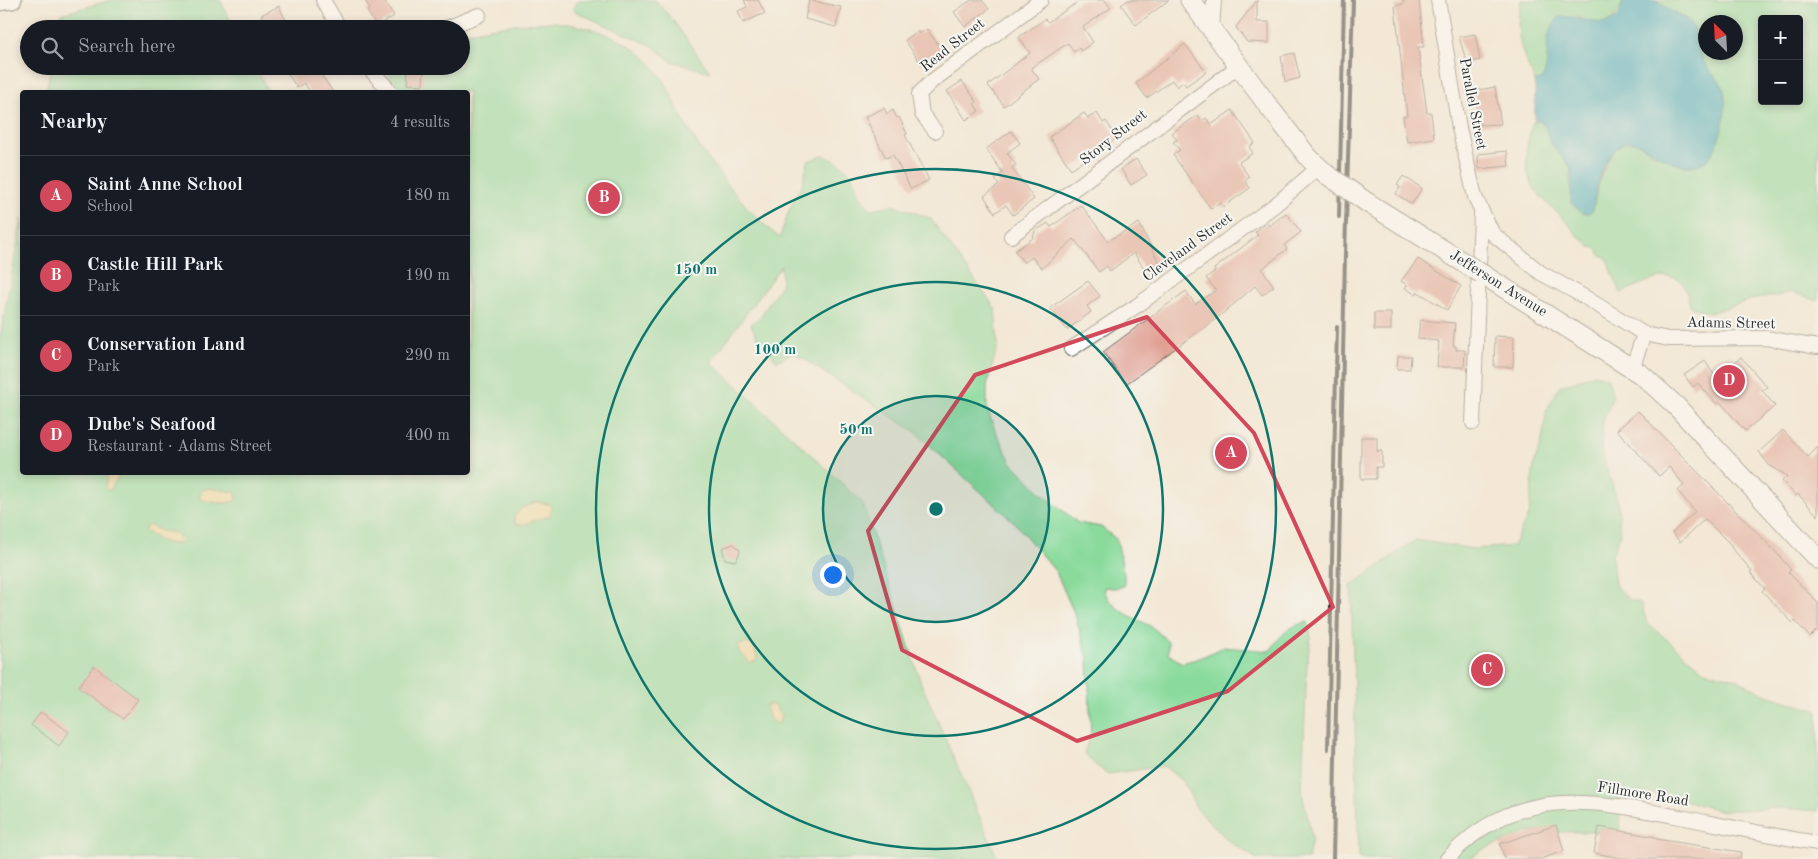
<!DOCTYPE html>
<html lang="en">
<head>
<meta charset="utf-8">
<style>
  body { margin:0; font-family:"Old Standard TT",serif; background:#242831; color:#f1f3f6 }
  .controls { position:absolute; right:15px; top:15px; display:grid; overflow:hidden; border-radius:5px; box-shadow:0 2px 8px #0003 }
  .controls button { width:45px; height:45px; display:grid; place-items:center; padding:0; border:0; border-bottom:1px solid #363941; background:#171b24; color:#f1f3f6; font:25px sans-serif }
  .compass { position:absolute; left:1698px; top:15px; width:45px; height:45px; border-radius:50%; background:#171b24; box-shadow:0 2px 8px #0003; rotate:336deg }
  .you { position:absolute; left:832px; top:574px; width:18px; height:18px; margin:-12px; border:4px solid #fff; border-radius:50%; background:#1a73e8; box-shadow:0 0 0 8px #1a73e833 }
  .badge { display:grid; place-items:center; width:32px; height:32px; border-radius:50%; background:#d1495b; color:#fff; font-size:16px; font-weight:700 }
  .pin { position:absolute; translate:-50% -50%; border:2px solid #fff; box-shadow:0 1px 5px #0006 }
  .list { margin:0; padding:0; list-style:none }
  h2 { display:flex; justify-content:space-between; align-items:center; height:65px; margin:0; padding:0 20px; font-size:21px }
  h2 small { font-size:16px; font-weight:400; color:#9ea1a6 }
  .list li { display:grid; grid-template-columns:32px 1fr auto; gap:15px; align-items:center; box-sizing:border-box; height:80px; padding:0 20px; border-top:1px solid #363941 }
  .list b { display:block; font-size:19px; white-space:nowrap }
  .list p { margin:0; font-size:16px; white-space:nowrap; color:#9ea1a6 }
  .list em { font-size:16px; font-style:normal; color:#9ea1a6 }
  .icon { flex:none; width:28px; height:28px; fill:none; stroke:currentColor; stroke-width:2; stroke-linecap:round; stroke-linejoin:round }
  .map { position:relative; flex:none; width:1818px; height:859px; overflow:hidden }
  .search { position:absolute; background:#171b24; box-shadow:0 2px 8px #0003; left:20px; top:20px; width:450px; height:55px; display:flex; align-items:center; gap:12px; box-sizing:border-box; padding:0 18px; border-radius:28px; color:#9ea1a6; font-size:19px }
  .panel { position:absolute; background:#171b24; box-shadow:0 2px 8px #0003; left:20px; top:90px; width:450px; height:385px; border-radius:5px }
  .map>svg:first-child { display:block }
  .green { fill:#89da9b; stroke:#5a8263; fill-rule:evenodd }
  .sand { fill:#eeda9e; stroke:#8c8264 }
  .water { fill:#40acbf; stroke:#366c75 }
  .building { fill:#e09e91 }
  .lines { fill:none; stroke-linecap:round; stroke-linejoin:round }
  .minor-casing { stroke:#716d66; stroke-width:16 }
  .tertiary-casing { stroke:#716d66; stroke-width:19 }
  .secondary-casing { stroke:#716d66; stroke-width:21 }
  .minor { stroke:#fff; stroke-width:14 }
  .tertiary { stroke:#fff; stroke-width:16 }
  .secondary { stroke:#fff; stroke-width:19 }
  .rail { stroke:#2b2b2b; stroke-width:4 }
  .secondary-bridge-casing { stroke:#716d66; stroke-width:21; stroke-linecap:butt }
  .secondary-bridge { stroke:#fff; stroke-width:19 }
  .marked { fill:none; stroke:#d1495b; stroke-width:4; stroke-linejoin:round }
  .ring { fill:none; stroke:#0f766e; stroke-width:2.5 }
  .labels { text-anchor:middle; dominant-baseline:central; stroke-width:4; stroke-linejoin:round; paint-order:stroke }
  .street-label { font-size:15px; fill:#2b2b2b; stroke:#f6f6f2 }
  .centre { fill:#0f766e; stroke:#f6f6f2; stroke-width:2.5 }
  .ring-label { font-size:15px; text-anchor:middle; font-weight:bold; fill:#0f766e; stroke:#f6f6f2; stroke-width:4; stroke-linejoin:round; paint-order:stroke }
</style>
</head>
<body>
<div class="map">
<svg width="1818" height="859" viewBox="0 0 1818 859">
  <rect width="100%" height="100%" fill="#f6f6f2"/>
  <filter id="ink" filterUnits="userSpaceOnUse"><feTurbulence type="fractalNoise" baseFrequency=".02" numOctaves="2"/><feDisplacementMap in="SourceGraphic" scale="10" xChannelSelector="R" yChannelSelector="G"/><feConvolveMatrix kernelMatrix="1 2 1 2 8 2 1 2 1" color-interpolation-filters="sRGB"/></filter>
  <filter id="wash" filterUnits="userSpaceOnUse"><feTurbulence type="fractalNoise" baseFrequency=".0096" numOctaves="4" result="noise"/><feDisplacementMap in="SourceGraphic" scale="20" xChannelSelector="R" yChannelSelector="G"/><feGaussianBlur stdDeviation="1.12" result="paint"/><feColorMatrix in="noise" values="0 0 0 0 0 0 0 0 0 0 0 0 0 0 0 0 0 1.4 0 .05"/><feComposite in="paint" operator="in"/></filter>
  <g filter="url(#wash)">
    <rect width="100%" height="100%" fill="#f3e8d5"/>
    <g class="green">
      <polygon points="112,0 220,0 235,29 58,29 61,14"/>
      <polygon points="579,0 655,0 672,19 710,72 671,61 651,45 576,12 573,8"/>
      <path d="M1521 0H1624C1613 26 1602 29 1575 16L1547 37 1548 67 1542 80 1535 81C1521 52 1514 33 1521 0Z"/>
      <path d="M1656 0 1818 1V301L1790 292 1773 297H1760L1710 313 1691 307C1688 300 1687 291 1683 284 1673 266 1635 287 1621 293L1606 257 1600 255 1596 248 1590 247C1586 240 1578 238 1574 231 1564 217 1548 206 1537 192 1521 171 1526 145 1533 122L1538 120 1545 127 1551 143 1571 168 1569 182 1593 210C1595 193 1609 134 1635 142 1642 144 1649 151 1655 155L1722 86 1704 64 1693 27 1684 17 1671 11ZM1762 19H1799V101H1762ZM1706 22H1736V52H1706Z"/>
      <path d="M553 22C598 27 641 41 665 83 674 99 680 116 689 131 708 162 752 218 780 238L788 213 802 185 808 161 823 155C833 160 845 165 851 175 860 189 856 196 871 209L894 205 930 218 995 308 998 345 987 385V408L994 428 1011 462 1041 493 1078 523 1101 527 1117 540 1124 575V586L1114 588 1104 587C1107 610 1136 617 1153 628 1158 632 1163 637 1168 642V654L1182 663 1200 658 1223 647 1270 651C1281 635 1288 626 1308 622L1311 637 1307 662 1302 792 1312 838 1308 859H1257L1229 841 1197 809 1184 783 1164 766 1108 774 1094 764 1084 753 1091 735 1088 658 1075 615 1056 572 1015 523 914 431 793 352 777 361C767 350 756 339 751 324L760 317 782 283 781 266 711 362 862 502 921 683 998 859H0V338L22 218V472H468V92H402C394 84 387 77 388 66H461V33L515 24Z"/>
      <polygon points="51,66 255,66 269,92 46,92"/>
      <polygon points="1595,374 1608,378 1613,396 1603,421 1601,451 1618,502 1620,535 1612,555 1615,585 1628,599 1641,603 1647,623 1705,671 1736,679 1764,694 1818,711 1818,811 1778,808 1722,811 1666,795 1621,790 1620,832 1529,832 1484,849 1469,859 1359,859 1351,586 1415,540 1474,549 1513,546 1529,514 1534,463 1541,445 1547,409 1560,386"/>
    </g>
    <g class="sand">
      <polygon points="108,473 121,473 109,491 105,487"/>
      <path d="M209 488 235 492 237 497 236 501C226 504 207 504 199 497L202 490Z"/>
      <polygon points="536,502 549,504 552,509 549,516 522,525 515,524 514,516 522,508"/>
      <path d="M149 525C153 526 158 530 161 531 171 533 179 530 181 542 172 548 150 537 144 529Z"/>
      <polygon points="747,643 754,646 757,658 756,661 750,663 738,650 739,645"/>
      <polygon points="766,705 775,705 781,717 778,724 770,720"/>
    </g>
    <path class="water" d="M1624 0C1633 0 1650 0 1658 1 1662 4 1666 8 1670 10 1677 15 1683 16 1689 22 1699 34 1697 51 1705 64 1709 72 1718 77 1722 85 1731 102 1721 152 1704 162 1675 179 1643 137 1627 142 1603 149 1595 190 1593 210L1589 213H1582L1571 203V168L1551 143 1545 127 1539 120 1535 121V81L1542 80C1554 53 1538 39 1560 16 1576 16 1603 29 1616 18 1620 15 1622 5 1624 0Z"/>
    <g id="blocks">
      <g class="building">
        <polygon points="365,0 384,0 394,16 376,26 367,11 370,9"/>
        <polygon points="744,0 758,0 765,13 743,23 738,11 747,7"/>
        <polygon points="809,0 841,7 836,27 805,19"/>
        <polygon points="971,0 982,0 989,9 965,27 954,12"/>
        <polygon points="1081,0 1105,0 1111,8 1083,27 1093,42 1081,51 1079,48 1074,52 1068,43 1031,68 1039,79 1004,106 988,85 1030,53 1019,37 1045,19 1048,22"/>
        <polygon points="1128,0 1169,0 1136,25 1121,5"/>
        <polygon points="1257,0 1257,22 1269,22 1269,43 1247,42 1236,27"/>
        <polygon points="1403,0 1419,0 1424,47 1418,47 1427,113 1431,113 1434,138 1407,142 1403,116 1407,116 1395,6 1403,4"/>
        <polygon points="279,6 290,29 268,29 261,15"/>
        <polygon points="927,29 942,50 921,64 905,40 918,31 919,34"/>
        <polygon points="1475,34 1480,60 1467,63 1459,37"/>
        <polygon points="1185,44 1206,72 1186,86 1183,82 1177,87 1172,80 1147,98 1136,83"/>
        <polygon points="1294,53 1300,78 1285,82 1281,56"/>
        <polygon points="283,66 315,66 333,92 310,92 304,83 297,88"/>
        <polygon points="408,68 424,69 423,85 407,84"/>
        <polygon points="962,81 977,102 974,104 979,111 966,120 947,91"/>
        <polygon points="1495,87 1501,124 1480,125 1474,91"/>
        <polygon points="884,108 887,114 893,110 897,118 899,117 907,134 905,135 929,180 911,189 893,155 886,158 865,117"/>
        <polygon points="1232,110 1255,143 1249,147 1253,153 1239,162 1249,177 1245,181 1250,188 1223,207 1220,203 1211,209 1173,155 1180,150 1173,142 1177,140 1172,133 1198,115 1202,121 1206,118 1211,125"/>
        <polygon points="1084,113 1088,118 1097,113 1103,123 1106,121 1117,138 1071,169 1049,137"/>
        <polygon points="1011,131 1020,143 1007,153 1016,165 1012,168 1034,199 1013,215 1006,205 995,213 984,196 999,185 995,179 1003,173 986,149"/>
        <polygon points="1507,151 1509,166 1479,169 1478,154"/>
        <polygon points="1136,159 1147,175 1131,185 1121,169"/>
        <polygon points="1403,176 1422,188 1412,204 1396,194 1400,187 1397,185"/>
        <polygon points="1081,205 1108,241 1139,223 1162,268 1149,276 1134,253 1110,271 1107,266 1099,272 1074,239 1042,268 1032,257 1024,263 1015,251 1033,238 1035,231 1048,223 1051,227"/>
        <polygon points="1286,213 1301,232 1284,245 1287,249 1262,269 1274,286 1262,295 1255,286 1216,319 1126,384 1103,352 1186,291 1195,304 1216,290 1206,278 1215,271 1214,269 1258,235 1255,232 1267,223 1269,226"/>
        <polygon points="1418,259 1461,286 1447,310 1418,292 1416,295 1405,288 1407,285 1401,281"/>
        <polygon points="1088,281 1100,296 1087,306 1091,312 1067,330 1050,308"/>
        <rect x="1374" y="313" width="17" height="17"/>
        <polygon points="1420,320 1455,323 1453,346 1456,346 1456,350 1465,350 1464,367 1437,367 1439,341 1418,339"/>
        <polygon points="1495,336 1514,337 1513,367 1494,367"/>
        <polygon points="1398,356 1411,356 1410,369 1397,369"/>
        <polygon points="1741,357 1767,387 1762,390 1775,406 1745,431 1720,402 1717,404 1698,383 1693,387 1684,375 1705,361 1716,378"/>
        <polygon points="1638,411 1775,551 1791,570 1788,572 1818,603 1818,629 1810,637 1795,621 1793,623 1762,591 1765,589 1750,572 1752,571 1731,547 1732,546 1705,519 1680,542 1672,533 1695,512 1678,491 1684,485 1669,467 1659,476 1617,430"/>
        <polygon points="1783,430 1808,457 1818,447 1818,516 1798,494 1796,496 1782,481 1787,476 1769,465 1759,452"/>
        <polygon points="1361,437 1377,437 1377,451 1382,451 1382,467 1376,467 1376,479 1361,479"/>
        <polygon points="734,544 740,550 738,557 735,561 725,559 722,548"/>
        <polygon points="94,666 138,699 123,719 78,687"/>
        <polygon points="41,712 69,732 59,746 31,725"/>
        <polygon points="1556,825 1564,851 1541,859 1505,859 1500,844"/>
        <polygon points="1599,827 1656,837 1656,839 1741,852 1740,859 1626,859 1594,853"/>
      </g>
    </g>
  </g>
  <g filter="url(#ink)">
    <use href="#blocks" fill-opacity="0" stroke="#716d66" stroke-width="1"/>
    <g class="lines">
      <g class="minor-casing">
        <g id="minor">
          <polyline points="323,0 340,29"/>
          <polyline points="1438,0 1459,128 1475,197 1493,234 1541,273 1583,296 1644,334 1669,339 1766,338 1818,347"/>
          <polyline points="444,29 479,15"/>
          <polyline points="1212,30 1214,0"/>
          <polyline points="367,66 391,92"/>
          <polyline points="935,131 922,114 919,94 931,82 1041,0"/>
          <polyline points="1011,236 1239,66"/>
          <polyline points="1071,349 1138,305 1275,205 1318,168"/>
          <polyline points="1632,369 1644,334"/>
          <polyline points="1473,423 1481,214"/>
          <path d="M1447 859C1517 784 1590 800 1680 817 1726 826 1772 836 1818 843"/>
        </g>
      </g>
      <g class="tertiary-casing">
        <polyline id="tertiary" points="0,2 13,0"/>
      </g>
      <g class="secondary-casing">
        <g id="secondary">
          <polyline points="1190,0 1269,107 1309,158 1326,174"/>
          <polyline points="1482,274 1642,375 1676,406 1818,559"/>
        </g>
      </g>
      <use href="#minor" class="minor"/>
      <use href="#tertiary" class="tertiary"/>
      <use href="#secondary" class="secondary"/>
      <g class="rail">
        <polyline points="1339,217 1344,0"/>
        <polyline points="1328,749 1337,327"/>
        <polyline points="1333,859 1345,254 1353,0"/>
      </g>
      <g class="secondary-bridge-casing">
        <polyline id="secondary-bridge" points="1326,174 1368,203 1482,274"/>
      </g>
      <use href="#secondary-bridge" class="secondary-bridge"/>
    </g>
  </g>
  <path d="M0 0H1818V859H0ZM1147 317 1254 433 1333 607 1228 691 1077 741 902 650 868 531 975 375Z" fill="#f3e8d5" fill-opacity=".55" fill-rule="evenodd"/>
  <path class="marked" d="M1147 317 1254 433 1333 607 1228 691 1077 741 902 650 868 531 975 375Z"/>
  <circle cx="936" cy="509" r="113" fill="#0f766e" fill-opacity=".12"/>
  <g class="ring">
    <circle cx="936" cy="509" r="113"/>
    <circle cx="936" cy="509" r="227"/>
    <circle cx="936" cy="509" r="340"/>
  </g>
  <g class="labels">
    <g class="street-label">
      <text transform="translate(953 46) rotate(-38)">Read Street</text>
      <text transform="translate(1472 104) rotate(79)">Parallel Street</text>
      <text transform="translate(1114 138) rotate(-38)">Story Street</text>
      <text transform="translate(1188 248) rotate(-36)">Cleveland Street</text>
      <text transform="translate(1498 284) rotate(32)">Jefferson Avenue</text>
      <text transform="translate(1731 324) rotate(1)">Adams Street</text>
      <text transform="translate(1643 795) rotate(9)">Fillmore Road</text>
    </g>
  </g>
  <circle cx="936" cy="509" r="8" class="centre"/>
  <g class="ring-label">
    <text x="696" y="274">150 m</text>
    <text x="775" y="354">100 m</text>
    <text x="856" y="434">50 m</text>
  </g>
</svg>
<div class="controls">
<button>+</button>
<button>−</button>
</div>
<svg class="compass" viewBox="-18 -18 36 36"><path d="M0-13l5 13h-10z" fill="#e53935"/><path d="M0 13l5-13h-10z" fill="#9ea1a6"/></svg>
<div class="you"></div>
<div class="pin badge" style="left:1231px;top:453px">A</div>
<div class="pin badge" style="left:604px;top:198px">B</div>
<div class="pin badge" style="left:1487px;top:670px">C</div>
<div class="pin badge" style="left:1729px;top:381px">D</div>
<div class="search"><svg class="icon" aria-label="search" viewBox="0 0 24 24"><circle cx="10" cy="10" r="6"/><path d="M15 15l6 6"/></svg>Search here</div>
<section class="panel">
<h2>Nearby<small>4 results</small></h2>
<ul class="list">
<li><span class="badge">A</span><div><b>Saint Anne School</b><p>School</p></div><em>180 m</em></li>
<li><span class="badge">B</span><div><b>Castle Hill Park</b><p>Park</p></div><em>190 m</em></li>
<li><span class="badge">C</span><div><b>Conservation Land</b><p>Park</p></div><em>290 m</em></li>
<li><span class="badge">D</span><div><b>Dube's Seafood</b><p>Restaurant · Adams Street</p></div><em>400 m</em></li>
</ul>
</section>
</div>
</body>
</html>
